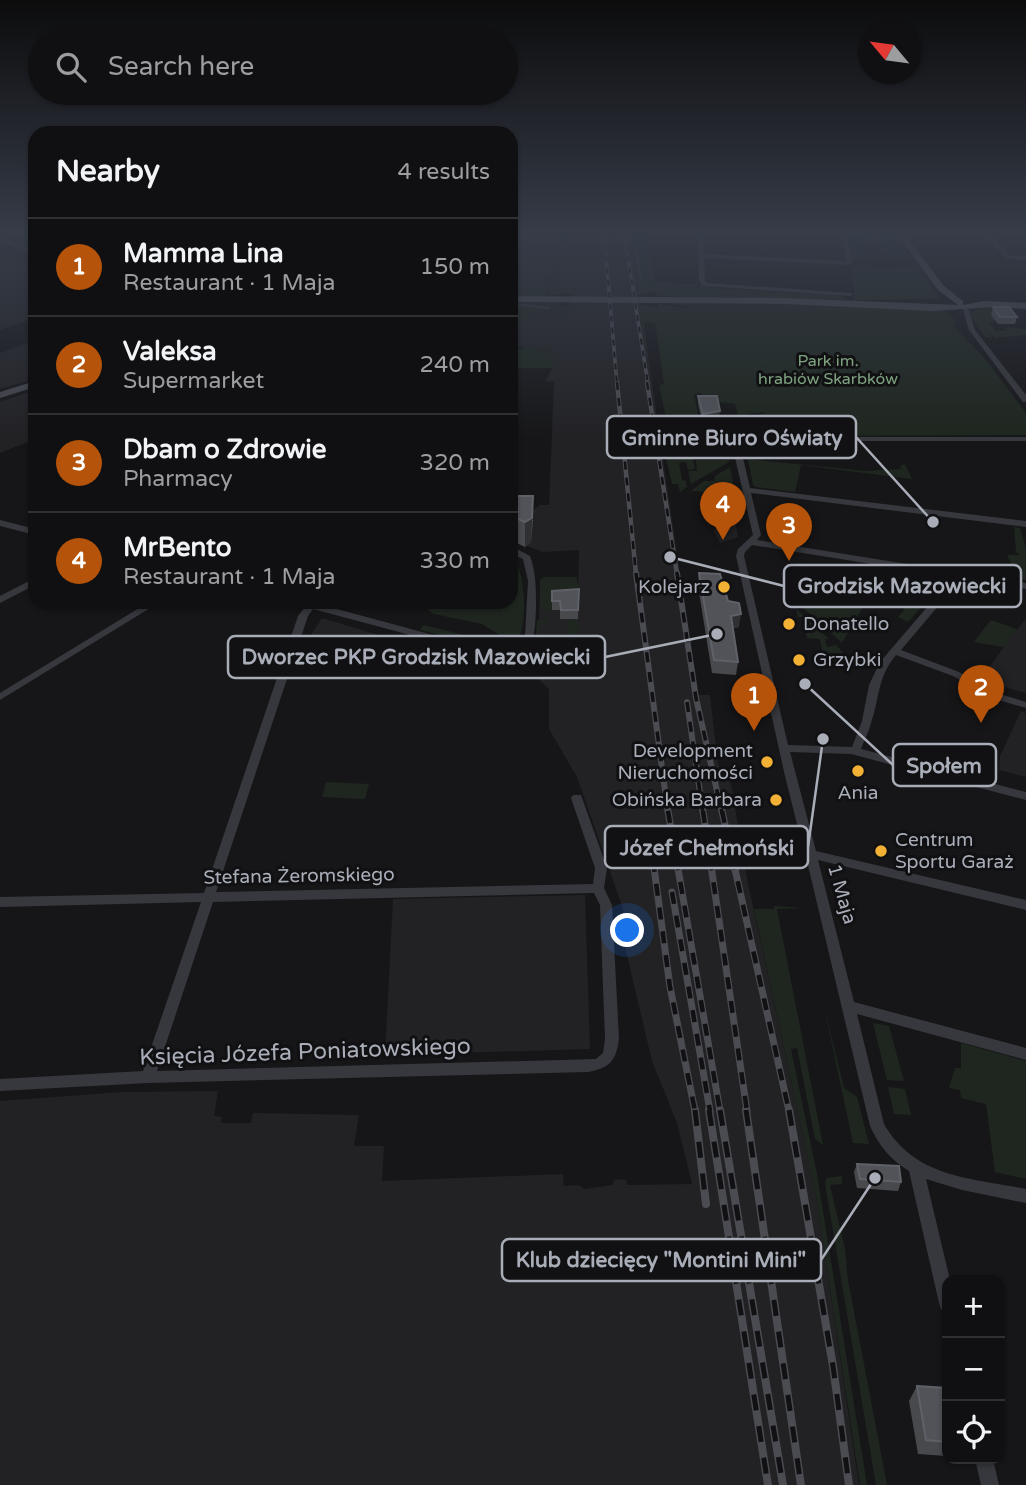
<!DOCTYPE html>
<html lang="en">
<head>
<meta charset="utf-8">
<style>
  body { margin:0; font-family:"Varela Round",sans-serif; background:#1e1e20; color:#f1f3f6 }
  .controls { position:absolute; right:21px; bottom:21px; display:grid; overflow:hidden; border-radius:14px; box-shadow:0 2px 5px #0004 }
  .controls button { width:63px; height:63px; display:grid; place-items:center; padding:0; border:0; border-bottom:2px solid #303032; background:#101012; color:#f1f3f6; font:35px sans-serif }
  .compass { position:absolute; left:858px; top:21px; width:63px; height:63px; border-radius:50%; background:#101012; box-shadow:0 2px 5px #0004; rotate:299deg }
  .you { position:absolute; left:628px; top:931px; width:24px; height:24px; margin:-18px; border:5px solid #fff; border-radius:50%; background:#1a73e8; box-shadow:0 0 0 10px #1a73e833 }
  .badge { display:grid; place-items:center; width:46px; height:46px; border-radius:50%; background:#b45309; color:#fff; font-size:23px; font-weight:700 }
  .pin { position:absolute; translate:-50% -58px; filter:drop-shadow(0 2px 4px #0008) }
  .pin::after { content:''; position:absolute; top:37px; width:24px; height:21px; background:inherit; clip-path:polygon(0 0,100% 0,50% 100%) }
  .list { margin:0; padding:0; list-style:none }
  h2 { display:flex; justify-content:space-between; align-items:center; height:91px; margin:0; padding:0 28px; font-size:30px }
  h2 small { font-size:23px; font-weight:400; color:#9c9d9f }
  .list li { display:grid; grid-template-columns:46px 1fr auto; gap:21px; align-items:center; box-sizing:border-box; height:98px; padding:0 28px; border-top:2px solid #303032 }
  .list b { display:block; font-size:26px; white-space:nowrap }
  .list p { margin:0; font-size:23px; white-space:nowrap; color:#9c9d9f }
  .list em { font-size:23px; font-style:normal; color:#9c9d9f }
  .icon { flex:none; width:38px; height:38px; fill:none; stroke:currentColor; stroke-width:2; stroke-linecap:round; stroke-linejoin:round }
  .map { position:relative; flex:none; width:1026px; height:1485px; overflow:hidden }
  .search { position:absolute; background:#101012; box-shadow:0 2px 5px #0004; left:28px; top:28px; width:490px; height:77px; display:flex; align-items:center; gap:18px; box-sizing:border-box; padding:0 24px; border-radius:38px; color:#9c9d9f; font-size:26px }
  .panel { position:absolute; background:#101012; box-shadow:0 2px 5px #0004; left:28px; top:126px; width:490px; height:483px; border-radius:21px }
  .map>svg:first-child { display:block }
  .built { fill:#222225 }
  .green { fill:#1e261f }
  .lines { fill:none; stroke-linecap:round; stroke-linejoin:round }
  .stream { stroke:#2c353c; stroke-width:2 }
  .street { fill:#37383d; fill-rule:evenodd }
  .secondary { fill:#45474d; fill-rule:evenodd }
  .rail-far4-casing { stroke:#4a4c52; stroke-width:3.5 }
  .rail-far3-casing { stroke:#4a4c52; stroke-width:4.5 }
  .rail-far2-casing { stroke:#4a4c52; stroke-width:6 }
  .rail-far1-casing { stroke:#4a4c52; stroke-width:7 }
  .rail-casing { stroke:#4a4c52; stroke-width:8 }
  .rail-far4 { stroke:#111113; stroke-width:2; stroke-dasharray:6; stroke-linecap:butt }
  .rail-far3 { stroke:#111113; stroke-width:2.5; stroke-dasharray:8; stroke-linecap:butt }
  .rail-far2 { stroke:#111113; stroke-width:3.5; stroke-dasharray:10; stroke-linecap:butt }
  .rail-far1 { stroke:#111113; stroke-width:4.5; stroke-dasharray:12; stroke-linecap:butt }
  .rail { stroke:#111113; stroke-width:5; stroke-dasharray:16; stroke-linecap:butt }
  .wall { fill:#47494d }
  .shaded-wall { fill:#2f3033 }
  .building { fill:#525359; stroke:#5f6168; stroke-width:2 }
  .poi-dot { fill:#f2b134; stroke:#111113; stroke-width:2.5 }
  .labels { text-anchor:middle; dominant-baseline:central; stroke-width:6; stroke-linejoin:round; paint-order:stroke }
  .far-park-label { font-size:16px; fill:#7fa381; stroke:#111113 }
  .poi-label { font-size:19px; fill:#a8adb8; stroke:#111113; text-anchor:end }
  .street-label { font-size:19px; fill:#a8adb8; stroke:#111113 }
  .near-street-label { font-size:23px; fill:#a8adb8; stroke:#111113 }
  .leader { fill:none; stroke:#a8adb8; stroke-width:2.5 }
  .callout-dot { fill:#a8adb8; stroke:#111113; stroke-width:2.5 }
  .callout { fill:#111113; stroke:#a8adb8; stroke-width:2.5 }
  .callout-label { font-size:21px; text-anchor:middle; font-weight:bold; fill:#a8adb8 }
</style>
</head>
<body>
<div class="map">
<svg width="1026" height="1485" viewBox="0 0 1026 1485">
  <rect width="100%" height="100%" fill="#161618"/>
  <g class="built">
    <polygon points="511,232 563,232 546,288 531,288 511,276"/>
    <polygon points="570,232 630,232 695,678 698,695 710,695 718,764 731,784 747,879 816,1195 859,1485 0,1485 0,1101 122,1092 218,1091 214,1116 222,1117 221,1123 251,1123 253,1113 359,1115 354,1146 384,1146 382,1181 563,1174 564,1186 579,1185 584,1189 613,1185 614,1179 626,1180 627,1185 692,1184 677,1123 652,1061 626,951 623,909 577,777 549,729 549,689 537,678 540,595 578,594 579,550 543,552 511,540 531,511 540,505 549,505 554,381 545,382 553,367 553,353 511,344 511,329 534,313 567,314 576,284 568,284 566,290 557,289 559,284 550,283"/>
    <polygon points="0,254 35,269 35,318 0,330"/>
    <polygon points="35,340 35,379 0,389 0,353"/>
    <polygon points="35,390 35,439 0,453 0,402"/>
    <polygon points="719,497 731,499 738,537 720,543 713,530 727,528"/>
    <polygon points="322,618 382,636 388,638 370,667 296,665 303,647"/>
    <polygon points="1026,618 1026,693 980,680 1004,647 974,642 991,620 1017,630"/>
    <polygon points="1021,711 1026,713 1026,777 999,770 1000,756"/>
    <polygon points="585,895 590,1049 385,1055 393,899"/>
  </g>
  <g class="green">
    <polygon points="563,232 570,232 550,282 559,283 557,289 566,290 568,284 576,284 574,295 560,292 560,295 550,296 549,291 548,296 511,296 511,276 531,288 546,288"/>
    <polygon points="630,232 649,232 654,282 694,284 697,278 698,289 700,284 711,288 839,295 849,300 679,297 657,296 656,291 637,296 639,291"/>
    <polygon points="847,236 896,238 910,258 893,258 883,253 882,246 862,245 863,253 889,259 853,259 851,263"/>
    <polygon points="912,259 940,299 854,300 852,267 866,265 872,269 915,267 910,261 895,260"/>
    <polygon points="511,302 560,303 561,308 572,303 567,314 534,313 511,329"/>
    <polygon points="670,303 808,304 944,310 956,321 953,326 982,355 1026,413 1026,435 771,436 764,429 773,426 759,426 757,416 767,412 746,414 736,428 737,431 734,431 730,423 738,416 735,404 704,400 701,393 694,394 699,419 705,422 720,420 726,431 666,418 659,385 664,384 655,323 644,322 650,372 639,313 648,312 639,312 638,304 658,308 658,304 685,308 674,310 691,308"/>
    <polygon points="976,309 1007,310 991,314 995,321 989,323 996,331 1006,331 1003,327 1026,329 1026,335 995,338 989,333 992,338 985,337 970,314"/>
    <polygon points="511,344 553,353 553,368 511,368 514,352 511,350 525,349"/>
    <polygon points="661,437 689,438 695,469 688,470 686,462 679,463 682,480 686,481 687,487 680,492 678,484 672,484"/>
    <polygon points="748,459 866,471 901,469 900,466 905,464 912,479 801,465 795,492 756,487 753,485"/>
    <polygon points="696,460 729,460 729,462 691,484 688,471 697,471"/>
    <polygon points="730,467 735,494 691,491 704,481 714,481 715,476"/>
    <polygon points="1014,527 1020,528 1026,548 1026,580 999,576 999,574 1010,573 1010,570 999,567 1012,566 1007,555 1020,555 1016,552"/>
    <path d="M511 555C525 564 529 628 517 639L508 640 482 624 434 614 417 602H511Z"/>
    <polygon points="544,577 577,577 579,597 560,597 552,610 540,610 540,580"/>
    <polygon points="911,585 923,587 912,587 908,596 926,602 908,622 898,617 905,609 895,606 901,595 906,596"/>
    <polygon points="816,598 865,604 842,643 798,603 815,606"/>
    <polygon points="796,609 829,639 825,639 827,647 836,645 853,663 824,660 820,639 807,638 803,617 798,617"/>
    <polygon points="545,618 548,623 539,623 540,644 570,644 567,620 578,620 580,656 534,656 537,620"/>
    <polygon points="991,620 1017,629 1004,647 974,642"/>
    <polygon points="423,625 490,641 499,646 482,646 420,630"/>
    <polygon points="326,782 369,784 365,799 322,797"/>
    <polygon points="774,906 804,908 777,909 823,1145 815,1139 797,1048 791,1049 817,1174 867,1485 860,1485 816,1196 754,909 774,909"/>
    <polygon points="824,1007 844,1088 857,1097 869,1144 853,1143"/>
    <polygon points="873,1023 889,1026 904,1081 887,1080"/>
    <polygon points="961,1043 1026,1061 1026,1179 995,1172 986,1104 961,1098 960,1090 949,1088 955,1068 961,1068"/>
    <polygon points="888,1087 905,1089 911,1115 894,1114"/>
    <polygon points="842,1176 842,1184 830,1185 845,1249 848,1280 887,1485 876,1485 825,1184 826,1178"/>
  </g>
  <g class="lines">
    <g class="stream">
      <polyline points="632,232 641,279"/>
      <polyline points="511,304 549,308"/>
    </g>
    <g class="street">
      <polygon points="698,232 704,232 704,254 846,261 842,235 821,234 818,232 904,236 907,238 904,240 848,236 852,263 849,265 704,258 705,281 707,283 852,293 852,295 850,296 703,286 699,281"/>
      <polygon points="983,232 989,232 1010,256 1026,256 1026,260 1006,259"/>
      <polygon points="0,237 35,251 35,255 0,241"/>
      <polygon points="966,308 969,310 975,330 1026,395 1026,402 1023,402 969,330 963,310"/>
      <path d="M746 437H1026V441H746L741 443 740 445 750 488 1026 521V527L751 493 761 535 757 540 1026 583V589L962 578 901 650 959 672 1003 695 1026 702V708L995 699 953 676 896 655C877 678 880 697 871 723 869 732 864 740 861 749L1026 792V800L851 754 790 752 816 851 1026 900V910L818 860 854 1002 1026 1048V1060L857 1014 884 1124C915 1178 971 1178 1026 1189V1203L962 1190 926 1179 950 1280H947V1311L941 1309 939 1303 909 1171C891 1160 879 1146 870 1126L806 857 803 854 804 852 785 776 736 556 738 549 753 535 732 445 735 439ZM752 545 953 577 880 662 869 685 862 721 852 747 788 745 744 556 745 552Z"/>
      <polygon points="0,520 35,529 35,535 0,526"/>
      <path d="M511 546 530 556C536 572 536 589 536 606 535 635 535 663 496 658L313 609 308 616 216 892 593 884 595 868 571 798 573 795H581L607 868 604 888 612 905 619 1039C616 1061 610 1068 588 1072L148 1083 0 1091V1079L143 1071 201 902 0 907V897L204 893 298 616 305 607 294 602H311L496 652 507 653 513 651 521 644 525 636 528 581 523 559 511 553ZM594 893 600 905 605 1039 603 1053 596 1059 157 1071 213 902Z"/>
      <polygon points="35,578 35,585 0,603 0,596"/>
      <polygon points="149,602 160,602 0,700 0,693"/>
      <polygon points="975,1459 993,1459 999,1485 981,1485"/>
    </g>
    <g class="secondary">
      <polygon points="895,232 903,232 944,286 963,301 963,305 985,301 1026,303 1026,309 996,307 932,311 786,304 511,302 511,296 786,298 958,305 938,290"/>
      <polygon points="35,381 35,387 0,398 0,392"/>
    </g>
    <g class="rail-far4-casing">
      <g id="rail-far4">
        <polyline points="604,232 617,384"/>
        <polyline points="624,232 648,384"/>
      </g>
    </g>
    <g class="rail-far3-casing">
      <g id="rail-far3">
        <polyline points="617,382 636,574"/>
        <polyline points="647,382 677,574"/>
      </g>
    </g>
    <g class="rail-far2-casing">
      <g id="rail-far2">
        <polyline points="636,573 668,813"/>
        <polyline points="677,573 696,698 722,813"/>
        <polyline points="687,702 703,813"/>
      </g>
    </g>
    <g class="rail-far1-casing">
      <g id="rail-far1">
        <polyline points="668,811 720,1111"/>
        <polyline points="703,811 747,1111"/>
        <polyline points="722,811 789,1111"/>
        <polyline points="653,860 670,987 695,1111"/>
        <polyline points="672,892 710,1111"/>
      </g>
    </g>
    <g class="rail-casing">
      <g id="rail">
        <polyline points="695,1110 706,1204"/>
        <polyline points="709,1110 768,1485"/>
        <polyline points="720,1110 783,1485"/>
        <polyline points="746,1110 801,1485"/>
        <polyline points="789,1110 833,1366 849,1485"/>
      </g>
    </g>
    <use href="#rail-far4" class="rail-far4"/>
    <use href="#rail-far3" class="rail-far3"/>
    <use href="#rail-far2" class="rail-far2"/>
    <use href="#rail-far1" class="rail-far1"/>
    <use href="#rail" class="rail"/>
  </g>
  <g class="wall">
    <polygon points="993,307 1017,317 1015,324 998,324 991,315"/>
    <polygon points="698,396 719,419 702,422 698,403"/>
    <polygon points="511,496 533,520 531,542 525,547 511,540"/>
    <polygon points="699,573 728,601 739,627 733,628 738,662 736,675 712,673 698,586"/>
    <polygon points="579,589 578,619 560,619 560,610 552,610 552,591"/>
    <polygon points="857,1164 901,1182 898,1191 857,1188 854,1172"/>
    <polygon points="917,1386 947,1388 947,1456 918,1454 909,1401"/>
  </g>
  <g class="shaded-wall">
    <polygon points="720,411 719,419 702,422 703,414"/>
    <polygon points="533,496 531,542 525,547 525,522"/>
    <polygon points="741,614 739,627 729,629 731,616"/>
  </g>
  <g class="building">
    <polygon points="993,307 1009,307 1017,317 1000,317"/>
    <polygon points="698,396 717,396 720,411 703,414"/>
    <polygon points="511,496 533,496 532,518 525,522 511,516"/>
    <polygon points="699,573 720,574 728,601 739,603 741,614 731,616 738,662 714,660"/>
    <polygon points="579,589 578,610 561,610 560,601 552,601 552,591"/>
    <polygon points="857,1164 899,1166 901,1182 860,1179"/>
    <polygon points="917,1386 947,1388 947,1442 926,1440"/>
  </g>
  <linearGradient id="sky" x2="0" y2="1"><stop stop-color="#0c0c0d"/><stop offset="0.53" stop-color="#363c48"/><stop offset="1" stop-color="#363c48" stop-opacity="0"/></linearGradient>
  <rect width="1026" height="440" fill="url(#sky)"/>
  <g class="poi-dot">
    <circle cx="724" cy="587" r="7"/>
    <circle cx="789" cy="624" r="7"/>
    <circle cx="799" cy="660" r="7"/>
    <circle cx="767" cy="762" r="7"/>
    <circle cx="858" cy="771" r="7"/>
    <circle cx="776" cy="800" r="7"/>
    <circle cx="881" cy="851" r="7"/>
  </g>
  <g class="labels">
    <g class="far-park-label">
      <text x="828" y="361">Park im.<tspan x="828" dy="18">hrabiów Skarbków</tspan></text>
    </g>
    <g class="poi-label">
      <text x="710" y="587">Kolejarz</text>
      <text x="803" y="624" text-anchor="start">Donatello</text>
      <text x="813" y="660" text-anchor="start">Grzybki</text>
      <text x="753" y="751">Development<tspan x="753" dy="22">Nieruchomości</tspan></text>
      <text x="858" y="793" text-anchor="middle">Ania</text>
      <text x="762" y="800">Obińska Barbara</text>
      <text x="895" y="840" text-anchor="start">Centrum<tspan x="895" dy="22">Sportu Garaż</tspan></text>
    </g>
    <g class="street-label">
      <text transform="translate(299 876) rotate(-1)">Stefana Żeromskiego</text>
      <text transform="translate(842 894) rotate(74)">1 Maja</text>
    </g>
    <g class="near-street-label">
      <text transform="translate(305 1052) rotate(-2)">Księcia Józefa Poniatowskiego</text>
    </g>
  </g>
  <path class="leader" d="M933 522L856 437M670 557L784 586M717 634L605 657M805 684L893 765M823 739L808 847M875 1178L821 1260"/>
  <g class="callout-dot">
    <circle cx="933" cy="522" r="7"/>
    <circle cx="670" cy="557" r="7"/>
    <circle cx="717" cy="634" r="7"/>
    <circle cx="805" cy="684" r="7"/>
    <circle cx="823" cy="739" r="7"/>
    <circle cx="875" cy="1178" r="7"/>
  </g>
  <g class="callout">
    <rect x="607" y="416" width="249" height="42" rx="7"/>
    <rect x="784" y="565" width="237" height="42" rx="7"/>
    <rect x="228" y="636" width="377" height="42" rx="7"/>
    <rect x="893" y="744" width="103" height="42" rx="7"/>
    <rect x="605" y="826" width="203" height="42" rx="7"/>
    <rect x="502" y="1239" width="319" height="42" rx="7"/>
  </g>
  <g class="callout-label">
    <text x="732" y="445">Gminne Biuro Oświaty</text>
    <text x="902" y="593">Grodzisk Mazowiecki</text>
    <text x="416" y="664">Dworzec PKP Grodzisk Mazowiecki</text>
    <text x="944" y="773">Społem</text>
    <text x="707" y="855">Józef Chełmoński</text>
    <text x="661" y="1267">Klub dziecięcy "Montini Mini"</text>
  </g>
</svg>
<div class="controls">
<button>+</button>
<button>−</button>
<button><svg class="icon" aria-label="locate" viewBox="0 0 24 24"><circle cx="12" cy="12" r="6"/><path d="M12 2v4M12 18v4M2 12h4M18 12h4"/></svg></button>
</div>
<svg class="compass" viewBox="-18 -18 36 36"><path d="M0-13l5 13h-10z" fill="#e53935"/><path d="M0 13l5-13h-10z" fill="#9c9d9f"/></svg>
<div class="you"></div>
<div class="pin badge" style="left:754px;top:731px">1</div>
<div class="pin badge" style="left:981px;top:723px">2</div>
<div class="pin badge" style="left:789px;top:561px">3</div>
<div class="pin badge" style="left:723px;top:540px">4</div>
<div class="search"><svg class="icon" aria-label="search" viewBox="0 0 24 24"><circle cx="10" cy="10" r="6"/><path d="M15 15l6 6"/></svg>Search here</div>
<section class="panel">
<h2>Nearby<small>4 results</small></h2>
<ul class="list">
<li><span class="badge">1</span><div><b>Mamma Lina</b><p>Restaurant · 1 Maja</p></div><em>150 m</em></li>
<li><span class="badge">2</span><div><b>Valeksa</b><p>Supermarket</p></div><em>240 m</em></li>
<li><span class="badge">3</span><div><b>Dbam o Zdrowie</b><p>Pharmacy</p></div><em>320 m</em></li>
<li><span class="badge">4</span><div><b>MrBento</b><p>Restaurant · 1 Maja</p></div><em>330 m</em></li>
</ul>
</section>
</div>
</body>
</html>
